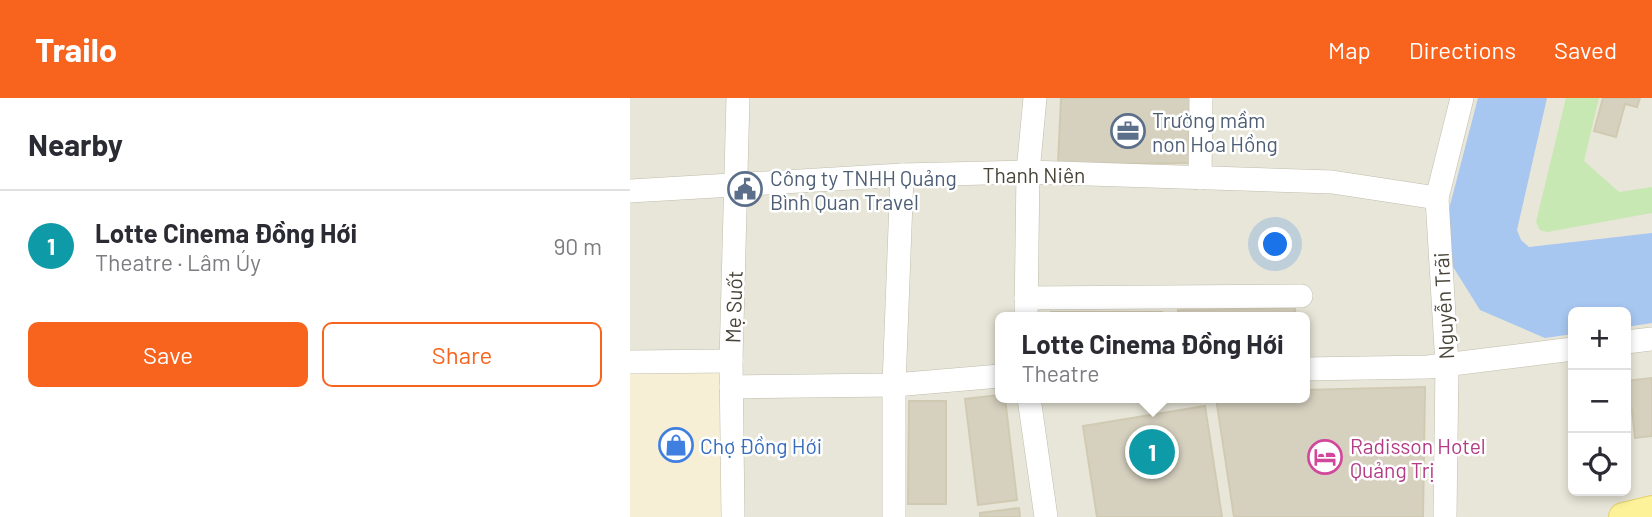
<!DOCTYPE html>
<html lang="en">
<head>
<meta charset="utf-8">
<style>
  body { margin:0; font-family:Barlow,sans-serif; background:#f2f2f3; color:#2b2b33 }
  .controls { position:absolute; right:21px; bottom:21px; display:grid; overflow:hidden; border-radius:10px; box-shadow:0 4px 10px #0003 }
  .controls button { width:63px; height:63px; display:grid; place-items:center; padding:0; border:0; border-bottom:2px solid #e1e1e2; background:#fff; color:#2b2b33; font:35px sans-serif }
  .you { position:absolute; left:646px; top:147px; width:24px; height:24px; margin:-18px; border:5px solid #fff; border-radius:50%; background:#1a73e8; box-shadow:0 0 0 10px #1a73e833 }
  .badge { display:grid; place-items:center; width:46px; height:46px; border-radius:50%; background:#f8641e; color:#fff; font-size:23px; font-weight:700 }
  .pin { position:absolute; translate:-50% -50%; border:4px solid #fff; box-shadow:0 2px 7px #0006 }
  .popup { position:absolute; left:365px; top:214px; width:315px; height:91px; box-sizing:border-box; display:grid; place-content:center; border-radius:10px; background:#fff; filter:drop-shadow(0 2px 5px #0005); font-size:23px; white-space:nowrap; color:#7c7c81 }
  .popup b { font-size:26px; color:#2b2b33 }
  .popup::after { content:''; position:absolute; left:50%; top:100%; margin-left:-14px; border:14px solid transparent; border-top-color:#fff }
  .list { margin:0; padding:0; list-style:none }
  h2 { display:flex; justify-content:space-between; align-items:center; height:91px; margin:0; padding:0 28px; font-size:30px }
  h2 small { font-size:23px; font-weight:400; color:#7c7c81 }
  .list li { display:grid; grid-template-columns:46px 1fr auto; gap:21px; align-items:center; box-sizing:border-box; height:112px; padding:0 28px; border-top:2px solid #e1e1e2 }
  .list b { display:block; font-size:26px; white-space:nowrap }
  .list p { margin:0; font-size:23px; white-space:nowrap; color:#7c7c81 }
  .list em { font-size:23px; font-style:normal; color:#7c7c81 }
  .actions { display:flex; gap:14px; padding:21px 28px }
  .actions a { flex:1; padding:16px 0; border:2px solid #f8641e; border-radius:10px; text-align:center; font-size:24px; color:#f8641e }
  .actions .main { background:#f8641e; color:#fff }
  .icon { flex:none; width:38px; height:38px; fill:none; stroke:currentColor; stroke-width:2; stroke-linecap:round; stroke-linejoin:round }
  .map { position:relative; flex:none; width:1022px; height:419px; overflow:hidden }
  header { display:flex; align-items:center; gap:42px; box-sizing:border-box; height:98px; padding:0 35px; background:#f8641e; color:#fff }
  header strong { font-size:33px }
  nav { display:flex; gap:38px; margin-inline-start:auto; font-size:24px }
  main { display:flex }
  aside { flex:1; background:#fff }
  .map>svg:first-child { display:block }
  .residential { fill:#e8e6d8; fill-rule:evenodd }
  .commercial { fill:#f6eed5 }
  .green { fill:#c7e8b3 }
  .water { fill:#a7c6f0 }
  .building { fill:#d6d1bf; stroke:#d1cab2; stroke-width:2 }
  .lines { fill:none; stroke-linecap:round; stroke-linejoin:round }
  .minor-casing { stroke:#c0bdac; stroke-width:24 }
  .major-casing { stroke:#e3d369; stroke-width:30 }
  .minor { stroke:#fff; stroke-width:23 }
  .major { stroke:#fdf29a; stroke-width:28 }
  .labels { text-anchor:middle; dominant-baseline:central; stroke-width:5; stroke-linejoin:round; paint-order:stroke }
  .service-label { font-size:21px; fill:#4e5e75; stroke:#fff; text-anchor:start }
  .street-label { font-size:21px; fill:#484538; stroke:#fff }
  .shop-label { font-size:21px; fill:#366cbe; stroke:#fff; text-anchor:start }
  .hotel-label { font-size:21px; fill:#b23c85; stroke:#fff; text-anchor:start }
</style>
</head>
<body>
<header>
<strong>Trailo</strong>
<nav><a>Map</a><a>Directions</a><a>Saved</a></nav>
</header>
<main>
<aside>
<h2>Nearby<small></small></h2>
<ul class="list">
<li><span class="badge" style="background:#0f9aa8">1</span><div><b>Lotte Cinema Đồng Hới</b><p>Theatre · Lâm Úy</p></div><em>90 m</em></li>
</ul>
<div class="actions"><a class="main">Save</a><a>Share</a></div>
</aside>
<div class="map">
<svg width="1022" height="419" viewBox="0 0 1022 419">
  <rect width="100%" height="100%" fill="#f5f3ea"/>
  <path class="residential" d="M0 0H1022V419H0ZM943 214H996V393H943ZM370 219H674V300H370Z"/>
  <polygon class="commercial" points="91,274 92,419 0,419 0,275"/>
  <polygon class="green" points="936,0 969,0 954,63 989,94 1022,89 1022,115 917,134 910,132 906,124"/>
  <polygon class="water" points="848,0 917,0 887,132 891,142 899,149 1022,135 1022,225 996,229 996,214 943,214 943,236 915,240 850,212 820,164 818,115"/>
  <g class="building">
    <polygon points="431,0 567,0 565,65 428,66"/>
    <polygon points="973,0 1010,0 1007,9 995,6 986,39 964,33"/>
    <polygon points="665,210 665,219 548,219 548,212"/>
    <rect x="421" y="214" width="111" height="5"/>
    <polygon points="1022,280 1022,338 1005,340 1002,312 996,313 996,283"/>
    <polygon points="795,289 793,419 604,419 586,300 674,300 674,292"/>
    <polygon points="370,297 375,300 387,402 348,407 335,301"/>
    <polygon points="279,303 316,303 316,406 278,406"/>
    <polygon points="575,308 592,419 467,419 453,328"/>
    <polygon points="389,410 390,419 350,419 350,415"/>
  </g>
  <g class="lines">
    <g class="minor-casing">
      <g id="minor">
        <polyline points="570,80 571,0"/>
        <polyline points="0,93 272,77 398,74 702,84 807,100"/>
        <polyline points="396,200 671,198"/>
        <polyline points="396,219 398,74 405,0"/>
        <polyline points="996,244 1022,241"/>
        <polyline points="0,264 101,263"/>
        <polyline points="674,271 798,269 943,251"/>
        <polyline points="101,289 264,287 370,278"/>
        <polyline points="399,300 416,419"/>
        <polyline points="103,419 101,263 108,0"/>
        <polyline points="264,419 264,287 272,77"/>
        <polyline points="815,419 817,267 807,100 832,0"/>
      </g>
    </g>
    <g class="major-casing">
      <polyline id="major" points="993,419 1022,412"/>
    </g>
    <use href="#minor" class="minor"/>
    <use href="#major" class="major"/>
  </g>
  <defs>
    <g id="office-ring" transform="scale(1.75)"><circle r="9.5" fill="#fff" stroke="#5c6f8a" stroke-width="1.5"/><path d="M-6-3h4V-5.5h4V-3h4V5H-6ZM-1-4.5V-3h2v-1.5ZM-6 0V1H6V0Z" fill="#5c6f8a"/></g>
    <g id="civic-ring" transform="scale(1.75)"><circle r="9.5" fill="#fff" stroke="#5c6f8a" stroke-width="1.5"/><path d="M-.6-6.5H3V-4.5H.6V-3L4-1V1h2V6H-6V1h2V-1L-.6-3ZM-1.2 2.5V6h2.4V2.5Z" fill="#5c6f8a"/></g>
    <g id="shop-ring" transform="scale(1.75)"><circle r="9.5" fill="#fff" stroke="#3f7fe0" stroke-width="1.5"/><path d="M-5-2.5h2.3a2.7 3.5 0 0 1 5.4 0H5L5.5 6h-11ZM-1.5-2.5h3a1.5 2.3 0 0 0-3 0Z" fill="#3f7fe0"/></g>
    <g id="hotel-ring" transform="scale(1.75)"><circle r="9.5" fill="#fff" stroke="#d1479c" stroke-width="1.5"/><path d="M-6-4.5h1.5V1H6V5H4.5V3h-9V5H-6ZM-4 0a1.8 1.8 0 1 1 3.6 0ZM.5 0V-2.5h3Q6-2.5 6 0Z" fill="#d1479c"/></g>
  </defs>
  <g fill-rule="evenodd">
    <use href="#office-ring" x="498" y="33"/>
    <use href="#civic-ring" x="115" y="91"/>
    <use href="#shop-ring" x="46" y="347"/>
    <use href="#hotel-ring" x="695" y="359"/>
  </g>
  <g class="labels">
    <g class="service-label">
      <text x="522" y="21">Trường mầm<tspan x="522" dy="24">non Hoa Hồng</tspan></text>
      <text x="140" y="79">Công ty TNHH Quảng<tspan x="140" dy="24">Bình Quan Travel</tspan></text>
    </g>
    <g class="street-label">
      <text x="404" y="76">Thanh Niên</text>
      <text transform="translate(813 208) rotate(-93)">Nguyễn Trãi</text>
      <text transform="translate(103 209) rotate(-88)">Mẹ Suốt</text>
    </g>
    <g class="shop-label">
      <text x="70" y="347">Chợ Đồng Hới</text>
    </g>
    <g class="hotel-label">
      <text x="720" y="347">Radisson Hotel<tspan x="720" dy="24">Quảng Trị</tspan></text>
    </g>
  </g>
</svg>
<div class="controls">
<button>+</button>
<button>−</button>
<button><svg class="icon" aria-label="locate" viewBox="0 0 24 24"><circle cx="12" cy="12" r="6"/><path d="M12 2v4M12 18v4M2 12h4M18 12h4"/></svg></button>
</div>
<div class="you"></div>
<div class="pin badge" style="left:522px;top:354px;background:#0f9aa8">1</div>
<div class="popup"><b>Lotte Cinema Đồng Hới</b>Theatre</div>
</div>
</main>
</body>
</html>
